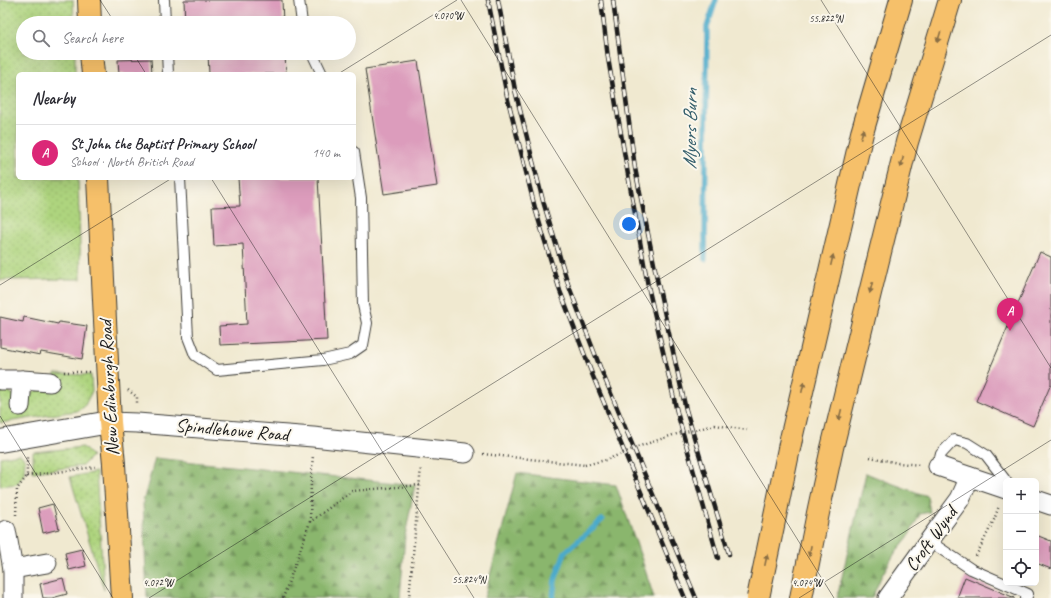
<!DOCTYPE html>
<html lang="en">
<head>
<meta charset="utf-8">
<style>
  body { margin:0; font-family:Caveat,sans-serif; background:#f2f2f3; color:#2b2b33 }
  .controls { position:absolute; right:12px; bottom:12px; display:grid; overflow:hidden; border-radius:6px; box-shadow:0 4px 16px #0002 }
  .controls button { width:36px; height:36px; display:grid; place-items:center; padding:0; border:0; border-bottom:1px solid #e1e1e2; background:#fff; color:#2b2b33; font:20px sans-serif }
  .you { position:absolute; left:629px; top:224px; width:14px; height:14px; margin:-10px; border:3px solid #fff; border-radius:50%; background:#1a73e8; box-shadow:0 0 0 6px #1a73e833 }
  .badge { display:grid; place-items:center; width:26px; height:26px; border-radius:50%; background:#db2777; color:#fff; font-size:13px; font-weight:700 }
  .pin { position:absolute; translate:-50% -33px; filter:drop-shadow(0 1px 2px #0008) }
  .pin::after { content:''; position:absolute; top:21px; width:14px; height:12px; background:inherit; clip-path:polygon(0 0,100% 0,50% 100%) }
  .list { margin:0; padding:0; list-style:none }
  h2 { display:flex; justify-content:space-between; align-items:center; height:52px; margin:0; padding:0 16px; font-size:17px }
  h2 small { font-size:13px; font-weight:400; color:#7c7c81 }
  .list li { display:grid; grid-template-columns:26px 1fr auto; gap:12px; align-items:center; box-sizing:border-box; height:56px; padding:0 16px; border-top:1px solid #e1e1e2 }
  .list b { display:block; font-size:15px; white-space:nowrap }
  .list p { margin:0; font-size:13px; white-space:nowrap; color:#7c7c81 }
  .list em { font-size:13px; font-style:normal; color:#7c7c81 }
  .icon { flex:none; width:22px; height:22px; fill:none; stroke:currentColor; stroke-width:2; stroke-linecap:round; stroke-linejoin:round }
  .map { position:relative; flex:none; width:1051px; height:598px; overflow:hidden }
  .search { position:absolute; background:#fff; box-shadow:0 4px 16px #0002; left:16px; top:16px; width:340px; height:44px; display:flex; align-items:center; gap:10px; box-sizing:border-box; padding:0 14px; border-radius:22px; color:#7c7c81; font-size:15px }
  .panel { position:absolute; background:#fff; box-shadow:0 4px 16px #0002; left:16px; top:72px; width:340px; height:108px; border-radius:6px }
  .map>svg:first-child { display:block }
  .green { fill:url(#green-dots); stroke:#65784d }
  .forest { fill:url(#forest-firs); stroke:#536944 }
  .lines { fill:none; stroke-linecap:round; stroke-linejoin:round }
  .stream { stroke:#4baaca; stroke-width:5.5 }
  .building { fill:#dc9cbc }
  .service-casing { stroke:#3c3b37; stroke-width:12 }
  .minor-casing { stroke:#3c3b37; stroke-width:21 }
  .tertiary-casing { stroke:#3c3b37; stroke-width:24 }
  .primary-casing { stroke:#3c3b37; stroke-width:24 }
  .motorway-casing { stroke:#3c3b37; stroke-width:24 }
  .path { stroke:#3c3b37; stroke-width:2.5; stroke-dasharray:1 3; stroke-linecap:butt }
  .service { stroke:#fff; stroke-width:10 }
  .minor { stroke:#fff; stroke-width:19 }
  .tertiary { stroke:#fff; stroke-width:22 }
  .primary { stroke:#f6c06b; stroke-width:22 }
  .motorway { stroke:#f6c06b; stroke-width:22 }
  .rail-casing { stroke:#1c1c1c; stroke-width:4.5 }
  .rail { stroke:#fbf7ec; stroke-width:3; stroke-dasharray:9; stroke-linecap:butt }
  .motorway-bridge-casing { stroke:#3c3b37; stroke-width:24; stroke-linecap:butt }
  .path-bridge { stroke:#3c3b37; stroke-width:2.5; stroke-dasharray:1 3; stroke-linecap:butt }
  .motorway-bridge { stroke:#f6c06b; stroke-width:22 }
  .oneway { fill:#896e44 }
  .ticks { fill:none; stroke:#1c1c1c; stroke-width:1; stroke-opacity:0.45 }
  .labels { text-anchor:middle; dominant-baseline:central; stroke-width:4; stroke-linejoin:round; paint-order:stroke }
  .street-label { font-size:19px; fill:#1c1c1c; stroke:#fbf7ec }
  .water-label { font-size:20px; font-style:italic; fill:#315c6a; stroke:#fbf7ec }
  .ticks-label { font-size:10px; text-anchor:middle; fill:#1c1c1c; stroke:#fbf7ec; stroke-width:4; stroke-linejoin:round; paint-order:stroke }
</style>
</head>
<body>
<div class="map">
<svg width="1051" height="598" viewBox="0 0 1051 598">
  <defs>
    <pattern id="green-dots" width="8" height="8" patternUnits="userSpaceOnUse"><rect width="8" height="8" fill="#aed47e"/><path d="M2 2h.1M6 6h.1" fill="none" stroke="#95b56c" stroke-width="1.8" stroke-linecap="round"/></pattern>
    <pattern id="forest-firs" width="22" height="20" patternUnits="userSpaceOnUse"><rect width="22" height="20" fill="#8ab66d"/><path d="M5 1l3.5 6h-7zM16 11l3.5 6h-7z" fill="#709359"/></pattern>
  </defs>
  <rect width="100%" height="100%" fill="#fbf7ec"/>
  <filter id="ink" filterUnits="userSpaceOnUse"><feTurbulence type="fractalNoise" baseFrequency=".025" numOctaves="2"/><feDisplacementMap in="SourceGraphic" scale="8" xChannelSelector="R" yChannelSelector="G"/><feConvolveMatrix kernelMatrix="1 2 1 2 8 2 1 2 1" color-interpolation-filters="sRGB"/></filter>
  <filter id="wash" filterUnits="userSpaceOnUse"><feTurbulence type="fractalNoise" baseFrequency=".012" numOctaves="4" result="noise"/><feDisplacementMap in="SourceGraphic" scale="16" xChannelSelector="R" yChannelSelector="G"/><feGaussianBlur stdDeviation="0.9" result="paint"/><feColorMatrix in="noise" values="0 0 0 0 0 0 0 0 0 0 0 0 0 0 0 0 0 1.4 0 .05"/><feComposite in="paint" operator="in"/></filter>
  <g filter="url(#wash)">
    <rect width="100%" height="100%" fill="#f0e9d0"/>
    <g class="green">
      <polygon points="0,0 73,0 74,23 23,23 23,53 75,53 75,74 18,74 18,178 78,178 81,279 0,280"/>
      <path d="M55 374 91 375 92 391 84 407 76 411 0 423V387L7 389 12 394 29 396C35 387 44 390 54 390Z"/>
      <polygon points="83,447 92,456 82,466 33,472 33,452"/>
      <polygon points="20,454 25,460 24,474 17,484 0,486 0,457"/>
      <polygon points="96,472 104,590 70,477"/>
    </g>
    <g class="forest">
      <polygon points="155,458 415,485 405,536 400,598 147,598 143,502"/>
      <polygon points="517,473 616,485 642,560 654,598 484,598"/>
      <polygon points="866,473 888,482 927,496 930,512 920,514 908,537 895,553 881,577 872,598 837,598"/>
    </g>
    <g class="lines">
      <g class="stream">
        <polyline points="705,259 707,27 716,0"/>
        <polyline points="553,598 555,580 565,552 602,520"/>
      </g>
    </g>
    <g id="blocks">
      <g class="building">
        <polygon points="184,0 282,0 283,23 185,23"/>
        <polygon points="208,53 285,53 286,74 209,74"/>
        <polygon points="151,59 152,74 119,74 118,60"/>
        <polygon points="418,61 437,186 384,194 365,69"/>
        <polygon points="238,178 318,178 327,340 220,345 219,326 247,324 243,244 214,246 212,207 240,206"/>
        <polygon points="1040,252 1051,257 1051,384 1033,426 976,401"/>
        <polygon points="0,317 23,322 24,317 58,324 59,322 87,326 82,359 41,352 40,355 0,347"/>
        <polygon points="53,504 59,529 43,533 38,508"/>
        <polygon points="1036,535 1051,541 1051,569 1036,563"/>
        <polygon points="82,549 86,566 69,570 65,553"/>
        <polygon points="965,577 1015,598 957,598"/>
        <polygon points="63,578 67,594 52,598 43,598 40,584"/>
      </g>
    </g>
  </g>
  <g filter="url(#ink)">
    <use href="#blocks" fill-opacity="0" stroke="#3c3b37" stroke-width="1"/>
    <g class="lines">
      <g class="service-casing">
        <g id="service">
          <polyline points="164,0 165,23"/>
          <polyline points="299,0 302,23"/>
          <polyline points="167,53 168,74"/>
          <polyline points="312,53 322,74"/>
          <polyline points="180,178 188,337 195,355 217,370 323,360 350,354 363,345 367,323 363,305 361,198 354,152"/>
          <polyline points="938,466 941,454 954,440 967,443 986,455 1006,481"/>
          <polyline points="929,541 971,569 1028,594 1026,598"/>
        </g>
      </g>
      <g class="minor-casing">
        <g id="minor">
          <polyline points="0,380 22,380 50,382"/>
          <polyline points="20,406 22,380"/>
          <polyline points="110,422 137,423 313,437 465,453"/>
          <polyline points="938,466 1006,489"/>
          <polyline points="1036,500 1051,505"/>
          <polyline points="6,530 13,569 13,598"/>
          <polyline points="13,569 47,563"/>
          <polyline points="888,598 929,541 960,499 970,477"/>
        </g>
      </g>
      <g class="tertiary-casing">
        <polyline id="tertiary" points="0,441 110,422"/>
      </g>
      <g class="primary-casing">
        <g id="primary">
          <polyline points="89,0 90,23"/>
          <polyline points="91,53 93,74"/>
          <polyline points="98,178 110,422 114,464 122,598"/>
        </g>
      </g>
      <g class="motorway-casing">
        <g id="motorway">
          <polyline points="791,439 862,133 901,0"/>
          <polyline points="801,598 818,513 832,448 907,142 950,0"/>
        </g>
      </g>
      <g class="path">
        <polyline points="64,372 89,372"/>
        <polyline points="128,390 137,397 137,404"/>
        <polyline points="715,425 747,430"/>
        <polyline points="483,454 585,465"/>
        <polyline points="870,457 898,463 921,465"/>
        <polyline points="27,476 95,467"/>
        <polyline points="16,515 17,489 27,476 27,457"/>
        <polyline points="310,522 311,480 313,455"/>
        <polyline points="976,556 994,520 999,506"/>
        <polyline points="283,598 310,522 352,491 420,485"/>
        <polyline points="409,598 421,467"/>
      </g>
      <use href="#service" class="service"/>
      <use href="#minor" class="minor"/>
      <use href="#tertiary" class="tertiary"/>
      <use href="#primary" class="primary"/>
      <use href="#motorway" class="motorway"/>
      <g class="rail-casing">
        <g id="rail">
          <polyline points="488,0 507,96 535,208 560,291 592,374 685,598"/>
          <polyline points="498,0 515,90 543,201 568,284 600,367 696,598"/>
          <polyline points="601,0 608,58 627,169 648,286 677,412 718,558"/>
          <polyline points="613,0 635,168 658,284 686,410 729,554"/>
        </g>
      </g>
      <use href="#rail" class="rail"/>
      <g class="motorway-bridge-casing">
        <polyline id="motorway-bridge" points="758,598 791,439"/>
      </g>
      <polyline class="path-bridge" points="585,465 606,460 640,446 673,435 715,425"/>
      <use href="#motorway-bridge" class="motorway-bridge"/>
    </g>
    <defs><path id="oneway-solid" d="M-6-.8H1V-3.2L6.5 0L1 3.2V.8H-6Z"/></defs>
    <g class="oneway">
      <use href="#oneway-solid" transform="translate(939 37) rotate(107)"/>
      <use href="#oneway-solid" transform="translate(862 134) rotate(-75)"/>
      <use href="#oneway-solid" transform="translate(902 162) rotate(104)"/>
      <use href="#oneway-solid" transform="translate(832 260) rotate(-77)"/>
      <use href="#oneway-solid" transform="translate(871 288) rotate(104)"/>
      <use href="#oneway-solid" transform="translate(803 387) rotate(-77)"/>
      <use href="#oneway-solid" transform="translate(840 415) rotate(104)"/>
      <use href="#oneway-solid" transform="translate(810 551) rotate(101)"/>
      <use href="#oneway-solid" transform="translate(766 560) rotate(-78)"/>
    </g>
  </g>
  <path class="ticks" d="M100 0 115 23M461 0 834 598M821 0 1051 368M133 53 146 74M338 74 457 0M211 178 474 598M0 285 172 178M0 416 113 598M149 598 1051 35M799 598 1051 440"/>
  <g class="labels">
    <g class="street-label">
      <text transform="translate(109 388) rotate(-93)">New Edinburgh Road</text>
      <text transform="translate(232 430) rotate(5)">Spindlehowe Road</text>
      <text transform="translate(931 539) rotate(-54)">Croft Wynd</text>
    </g>
    <g class="water-label">
      <text transform="translate(690 129) rotate(-89)">Myers Burn</text>
    </g>
  </g>
  <g class="ticks-label">
    <text x="448" y="19">4.070°W</text>
    <text x="826" y="22">55.822°N</text>
    <text x="469" y="583">55.824°N</text>
    <text x="158" y="586">4.072°W</text>
    <text x="807" y="586">4.074°W</text>
  </g>
</svg>
<div class="controls">
<button>+</button>
<button>−</button>
<button><svg class="icon" aria-label="locate" viewBox="0 0 24 24"><circle cx="12" cy="12" r="6"/><path d="M12 2v4M12 18v4M2 12h4M18 12h4"/></svg></button>
</div>
<div class="you"></div>
<div class="pin badge" style="left:1010px;top:331px">A</div>
<div class="search"><svg class="icon" aria-label="search" viewBox="0 0 24 24"><circle cx="10" cy="10" r="6"/><path d="M15 15l6 6"/></svg>Search here</div>
<section class="panel">
<h2>Nearby<small></small></h2>
<ul class="list">
<li><span class="badge">A</span><div><b>St John the Baptist Primary School</b><p>School · North British Road</p></div><em>140 m</em></li>
</ul>
</section>
</div>
</body>
</html>
